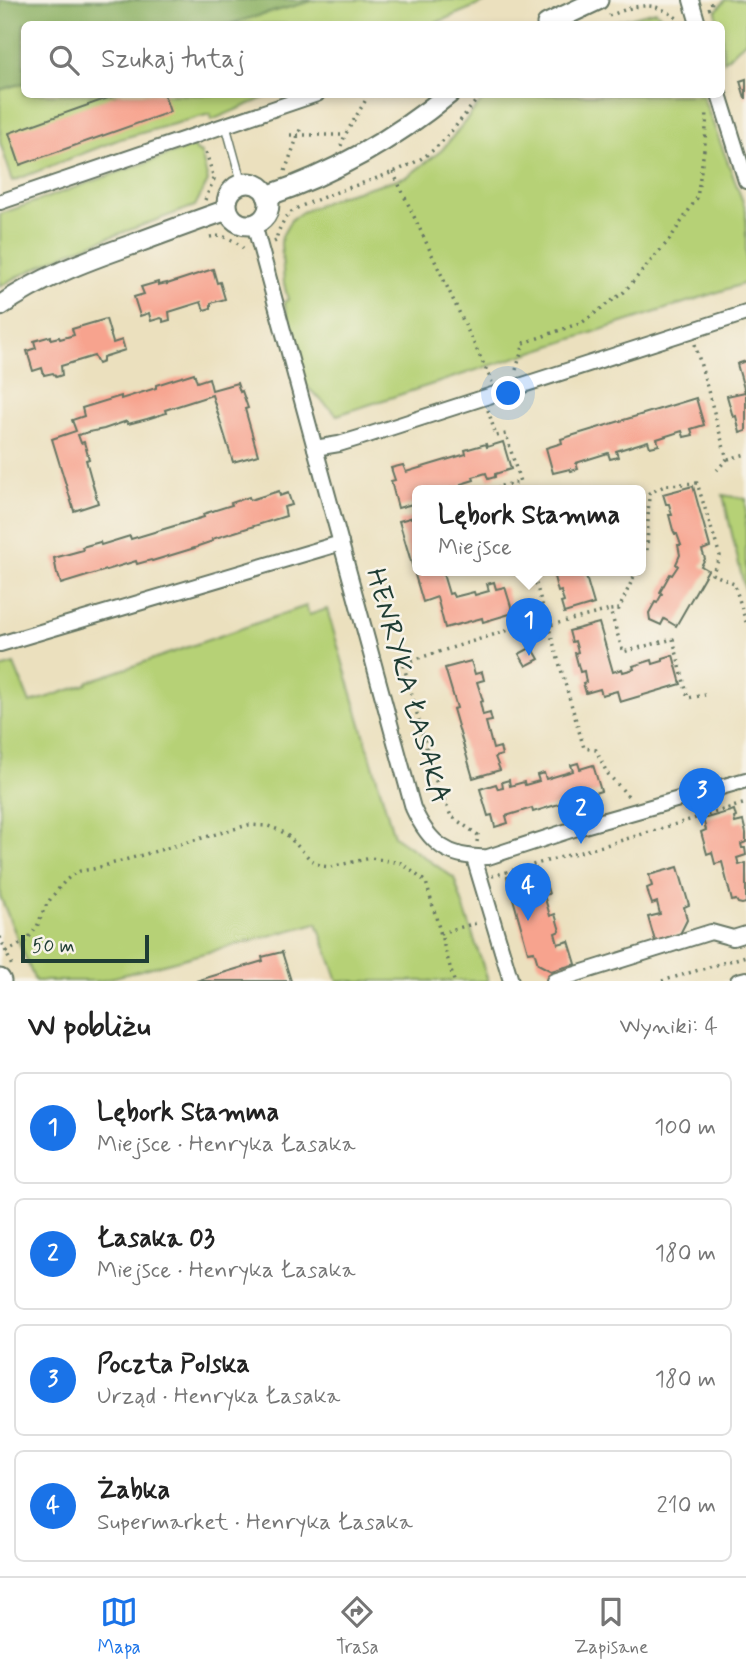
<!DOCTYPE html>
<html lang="pl">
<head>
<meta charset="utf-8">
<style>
  body { margin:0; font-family:Mynerve,sans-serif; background:#f6f6f6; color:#222 }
  .scale { position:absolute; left:21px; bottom:18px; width:128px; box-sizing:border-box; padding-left:7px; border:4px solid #1f3d34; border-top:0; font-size:19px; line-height:24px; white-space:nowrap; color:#1f3d34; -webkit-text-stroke:5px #f7f3e8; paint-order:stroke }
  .you { position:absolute; left:509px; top:394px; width:24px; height:24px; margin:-18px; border:5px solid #fff; border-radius:50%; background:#1a73e8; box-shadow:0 0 0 10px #1a73e833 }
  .badge { display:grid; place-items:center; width:46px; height:46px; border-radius:50%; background:#1a73e8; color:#fff; font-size:23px; font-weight:700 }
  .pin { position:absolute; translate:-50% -58px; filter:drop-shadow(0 2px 4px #0008) }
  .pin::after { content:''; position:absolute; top:37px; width:24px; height:21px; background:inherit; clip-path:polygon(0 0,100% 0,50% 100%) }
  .popup { position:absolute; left:412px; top:485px; width:234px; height:91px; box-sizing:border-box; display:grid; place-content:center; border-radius:10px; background:#fff; filter:drop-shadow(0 2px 5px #0005); font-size:23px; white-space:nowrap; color:#767676 }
  .popup b { font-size:26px; color:#222 }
  .popup::after { content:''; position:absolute; left:50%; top:100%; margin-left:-14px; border:14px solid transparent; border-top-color:#fff }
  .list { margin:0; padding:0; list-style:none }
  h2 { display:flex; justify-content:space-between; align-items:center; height:91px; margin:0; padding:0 28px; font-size:30px }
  h2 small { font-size:23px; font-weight:400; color:#767676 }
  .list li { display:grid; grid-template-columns:46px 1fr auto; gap:21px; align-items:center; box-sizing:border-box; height:112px; margin:0 14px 14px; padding:0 14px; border:2px solid #e0e0e0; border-radius:10px }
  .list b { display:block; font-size:26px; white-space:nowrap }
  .list p { margin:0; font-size:23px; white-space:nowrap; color:#767676 }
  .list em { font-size:23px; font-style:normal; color:#767676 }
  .icon { flex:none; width:38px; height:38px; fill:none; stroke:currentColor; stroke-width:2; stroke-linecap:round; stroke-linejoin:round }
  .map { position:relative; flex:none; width:746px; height:981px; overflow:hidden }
  .search { position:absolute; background:#fff; box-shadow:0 4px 10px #0003; left:21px; right:21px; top:21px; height:77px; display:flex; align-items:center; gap:18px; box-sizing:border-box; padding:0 24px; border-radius:10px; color:#767676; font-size:26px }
  .sheet { height:595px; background:#fff }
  nav { display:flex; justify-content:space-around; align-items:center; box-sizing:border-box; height:98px; border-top:2px solid #e0e0e0; background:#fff; font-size:19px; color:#767676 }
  nav a { display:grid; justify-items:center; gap:4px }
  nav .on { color:#1a73e8 }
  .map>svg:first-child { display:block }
  .green { fill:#b6d176; stroke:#6a8755; stroke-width:2 }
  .forest { fill:#90b367; stroke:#58784e; stroke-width:2 }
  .building { fill:#f7a38e }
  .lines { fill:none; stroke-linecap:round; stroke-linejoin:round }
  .service-casing { stroke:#667664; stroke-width:10 }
  .minor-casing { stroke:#667664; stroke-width:18 }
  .tertiary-casing { stroke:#667664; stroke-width:23 }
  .path { stroke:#667664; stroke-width:3.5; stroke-dasharray:2 5; stroke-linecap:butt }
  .service { stroke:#fff; stroke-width:7 }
  .minor { stroke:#fff; stroke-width:14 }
  .tertiary { stroke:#fff; stroke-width:19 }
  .labels { text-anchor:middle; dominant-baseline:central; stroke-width:5; stroke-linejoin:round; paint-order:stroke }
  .street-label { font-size:28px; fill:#1f3d34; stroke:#f7f3e8 }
</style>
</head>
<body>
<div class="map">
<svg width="746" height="981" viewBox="0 0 746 981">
  <rect width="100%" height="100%" fill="#f7f3e8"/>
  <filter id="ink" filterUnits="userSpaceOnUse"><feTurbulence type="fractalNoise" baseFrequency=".0143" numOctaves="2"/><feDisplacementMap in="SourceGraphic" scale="14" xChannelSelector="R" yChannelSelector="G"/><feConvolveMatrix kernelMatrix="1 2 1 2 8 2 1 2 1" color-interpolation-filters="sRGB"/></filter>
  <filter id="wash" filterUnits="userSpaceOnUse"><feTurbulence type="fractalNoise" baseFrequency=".00686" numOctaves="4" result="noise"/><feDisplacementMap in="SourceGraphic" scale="28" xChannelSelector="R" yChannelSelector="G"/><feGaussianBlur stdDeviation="1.57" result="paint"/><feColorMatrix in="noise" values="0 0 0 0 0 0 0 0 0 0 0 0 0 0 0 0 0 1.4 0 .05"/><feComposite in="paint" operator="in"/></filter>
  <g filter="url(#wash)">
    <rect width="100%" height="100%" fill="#ebe0be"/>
    <g class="green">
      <polygon points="312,0 490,0 433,24 226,24"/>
      <polygon points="725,0 746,0 746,41 724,61 722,45 722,24 718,24 716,11"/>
      <polygon points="656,11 667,24 606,24"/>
      <polygon points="24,82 24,94 271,95 212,120 210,114 120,139 13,181 0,142 0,89"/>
      <polygon points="488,95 702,95 746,210 746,283 337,415 306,386 284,302 288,300 284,283 281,243 282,236 291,220 302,212 339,196 408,176 442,150 484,98"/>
      <polygon points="193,146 195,150 201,153 208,181 195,206 72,251 11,280 0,287 0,214"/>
      <polygon points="723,495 746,499 746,595"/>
      <polygon points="306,606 309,615 327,609 394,836 454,878 488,981 338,981 317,923 100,981 35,981 0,896 0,668 14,664 30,703 87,684 87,682"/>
    </g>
    <polygon class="forest" points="0,0 316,0 229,24 24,24 24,83 0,90"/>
    <g id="blocks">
      <g class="building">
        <polygon points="746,79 746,98 745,98 740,81"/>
        <polygon points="119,94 164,94 170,112 20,165 9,133"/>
        <polygon points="213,269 217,283 220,282 225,299 211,303 211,308 204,310 201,302 169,312 170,320 163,322 163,319 161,318 151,321 149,313 140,316 134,297 144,294 141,287 158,282 158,285 167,283 167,284"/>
        <polygon points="106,319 113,343 122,340 125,350 103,357 103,362 98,364 94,356 61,366 62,375 56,377 53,373 44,375 42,368 33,371 27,351 36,348 34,341 51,336 51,339 59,337 60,339 74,335 72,329"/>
        <polygon points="746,361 746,431 740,433 736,416 733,417 727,396 745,392 737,364"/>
        <polygon points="194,373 197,382 209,378 212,390 237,383 240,392 242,391 248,408 245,409 258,455 233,462 212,395 165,410 166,413 147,419 128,424 127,421 104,429 89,432 78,435 81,443 84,442 89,459 86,460 98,503 74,511 52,439 76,431 72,420 84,416 82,408 121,396 121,399 156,388 156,385"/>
        <polygon points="696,398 704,425 691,429 693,435 684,437 682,431 657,439 659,445 650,447 648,441 616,451 618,457 610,459 608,453 576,463 578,469 571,471 570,469 553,473 546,448 562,443 561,439"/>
        <polygon points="503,442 511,469 495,474 495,477 488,479 486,473 473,477 474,480 461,484 463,490 454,490 453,487 443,490 417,490 417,497 414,498 416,503 398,508 391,481 395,480 391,468 403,465 406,472 466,454 465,450 486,444 487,447"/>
        <polygon points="693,486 710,547 702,550 705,559 701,566 708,570 676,626 664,619 661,625 650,620 649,613 655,602 657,603 662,594 660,592 670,574 672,575 678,566 676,564 680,555 678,545 681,545 677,534 675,534 673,530 669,515 672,515 669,504 666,504 663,494"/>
        <polygon points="279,491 280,496 288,493 292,505 284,507 286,516 212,539 213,541 198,546 198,547 152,561 151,560 137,564 136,561 61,584 58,574 57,574 54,558 83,550 82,547 100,542 101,545 130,536 131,539 204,517 203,514 232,505 231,503 249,497 250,500"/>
        <polygon points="417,516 417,570 449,570 450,572 443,574 449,594 452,593 454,597 474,592 475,595 489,591 487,584 494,582 496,589 505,587 513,613 483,622 482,618 445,628 437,597 423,602 399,521"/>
        <polygon points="555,570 584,570 594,604 564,613 561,603 564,602 561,591 558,592 553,573 556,572"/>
        <polygon points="599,623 613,672 622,669 623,672 634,669 633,666 652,660 653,664 663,661 663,658 673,655 681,684 620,702 617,691 602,695 600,689 586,693 583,683 586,682 584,671 580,672 575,653 578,652 575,641 572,642 569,631"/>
        <polygon points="532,647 539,659 526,666 519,654"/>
        <polygon points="471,661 475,674 482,672 484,680 477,682 483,701 480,702 483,715 490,713 492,721 486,722 493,749 500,747 502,755 495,757 500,770 473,778 453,709 457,708 445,668"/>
        <polygon points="578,763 580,769 593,765 601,791 533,812 532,808 506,816 508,823 495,827 492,815 488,816 480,789 496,784 498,789 503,788 502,782 509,780 510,786 524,782 525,785 539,781 537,775 544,773 546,779 573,771 571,765"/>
        <polygon points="734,810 736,817 734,818 735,823 743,821 746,833 746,842 741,844 742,848 745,848 746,855 737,858 739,865 746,863 746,903 742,904 738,903 736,900 732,901 722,862 715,864 712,852 707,854 701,832 706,830 703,819"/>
        <polygon points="678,867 689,905 684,907 687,920 680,934 655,941 648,917 660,914 657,902 652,904 649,896 647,888 652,886 649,875"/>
        <polygon points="536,868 540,879 544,877 549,894 544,895 550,916 555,914 560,931 555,933 558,944 569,941 576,964 551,971 538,964 534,951 528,952 507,877"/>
        <polygon points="282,952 291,981 196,981 263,961 262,957"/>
      </g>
    </g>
  </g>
  <g filter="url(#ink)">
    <use href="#blocks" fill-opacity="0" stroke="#667664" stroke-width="2"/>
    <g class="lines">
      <g class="service-casing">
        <polyline id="service" points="226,126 242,184"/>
      </g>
      <g class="minor-casing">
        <g id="minor">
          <polyline points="691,0 698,24"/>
          <polyline points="719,94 746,181"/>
          <polyline points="0,202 317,94"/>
          <path d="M254 224 413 808C429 843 448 859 488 857L577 828 746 780"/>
          <polyline points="315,448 339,444 362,437 746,313"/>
          <polyline points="0,644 341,543"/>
          <polyline points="474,858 511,981"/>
          <polyline points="554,981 711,932 733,938 746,934"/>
          <polyline points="738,981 746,979"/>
        </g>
      </g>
      <g class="tertiary-casing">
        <g id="tertiary">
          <polyline points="547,24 598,0"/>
          <circle cx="248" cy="204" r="21"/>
          <path d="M267 196C335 173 393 140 449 94"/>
          <path d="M0 306C40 278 85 261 131 245 163 233 195 221 227 210"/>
          <polyline points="0,979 1,981"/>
        </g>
      </g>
      <g class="path">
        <polyline points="708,9 711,8 712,0"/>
        <path d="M609 16C637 4 654 0 678 19L680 18"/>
        <polyline points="290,135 345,135"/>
        <polyline points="341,146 345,135 367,98"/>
        <polyline points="285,171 301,127"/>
        <polyline points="393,172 492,382"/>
        <polyline points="205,200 214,179 205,148"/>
        <path d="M210 237C223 234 235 240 244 249"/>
        <path d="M274 242 276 241C277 232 283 220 290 213 298 206 310 203 319 199 352 185 388 177 419 160 445 145 462 116 482 94"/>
        <polyline points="695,344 727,459 717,470"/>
        <polyline points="516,370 524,343 583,322 624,292 670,239 697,198 705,143 707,111"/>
        <polyline points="488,410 496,436 506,434 520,482 496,487 497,490"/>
        <polyline points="728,459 746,454"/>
        <polyline points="641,552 647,551 649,493 667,485 697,483 720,556 712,574 734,583 746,622"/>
        <polyline points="532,570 584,748 596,750 607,773 630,798"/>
        <polyline points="633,570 634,576 619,609 610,610 623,652 673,639 688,698 705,695"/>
        <polyline points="477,842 478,835 451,816 435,779 403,663 538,621 547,626 610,610"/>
        <polyline points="492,876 606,845 746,803"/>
        <polyline points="440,933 480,922"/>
        <polyline points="0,937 12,966"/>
        <polyline points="6,952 26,941 37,927 44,909 51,898 65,881 72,875 80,871 93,869 248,825 268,826 279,830 286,834 310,859 321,866 330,867 371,858 401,863 426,882 454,981"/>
        <polyline points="662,981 746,956"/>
      </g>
      <use href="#service" class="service"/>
      <use href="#minor" class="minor"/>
      <use href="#tertiary" class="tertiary"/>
    </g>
  </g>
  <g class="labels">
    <g class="street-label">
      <text transform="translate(407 686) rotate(74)">HENRYKA ŁASAKA</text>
    </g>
  </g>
</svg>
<div class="scale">50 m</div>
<div class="you"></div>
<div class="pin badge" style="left:529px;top:656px">1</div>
<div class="popup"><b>Lębork Stamma</b>Miejsce</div>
<div class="pin badge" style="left:581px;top:844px">2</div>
<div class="pin badge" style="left:702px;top:826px">3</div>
<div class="pin badge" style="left:528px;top:921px">4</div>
<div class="search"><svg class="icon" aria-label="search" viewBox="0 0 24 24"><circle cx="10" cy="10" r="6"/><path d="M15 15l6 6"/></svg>Szukaj tutaj</div>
</div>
<section class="sheet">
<h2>W pobliżu<small>Wyniki: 4</small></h2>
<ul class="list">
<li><span class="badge">1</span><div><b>Lębork Stamma</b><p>Miejsce · Henryka Łasaka</p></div><em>100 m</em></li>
<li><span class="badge">2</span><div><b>Łasaka 03</b><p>Miejsce · Henryka Łasaka</p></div><em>180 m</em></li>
<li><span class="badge">3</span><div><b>Poczta Polska</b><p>Urząd · Henryka Łasaka</p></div><em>180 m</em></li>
<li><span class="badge">4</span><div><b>Żabka</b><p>Supermarket · Henryka Łasaka</p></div><em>210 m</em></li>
</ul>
</section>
<nav>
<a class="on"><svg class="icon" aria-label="map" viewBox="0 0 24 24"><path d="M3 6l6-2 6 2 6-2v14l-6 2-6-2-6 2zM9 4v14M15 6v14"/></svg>Mapa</a>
<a><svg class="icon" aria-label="directions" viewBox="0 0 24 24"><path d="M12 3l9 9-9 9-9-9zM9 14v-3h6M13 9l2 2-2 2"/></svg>Trasa</a>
<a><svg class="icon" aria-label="saved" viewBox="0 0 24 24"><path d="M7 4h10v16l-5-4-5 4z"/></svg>Zapisane</a>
</nav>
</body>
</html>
